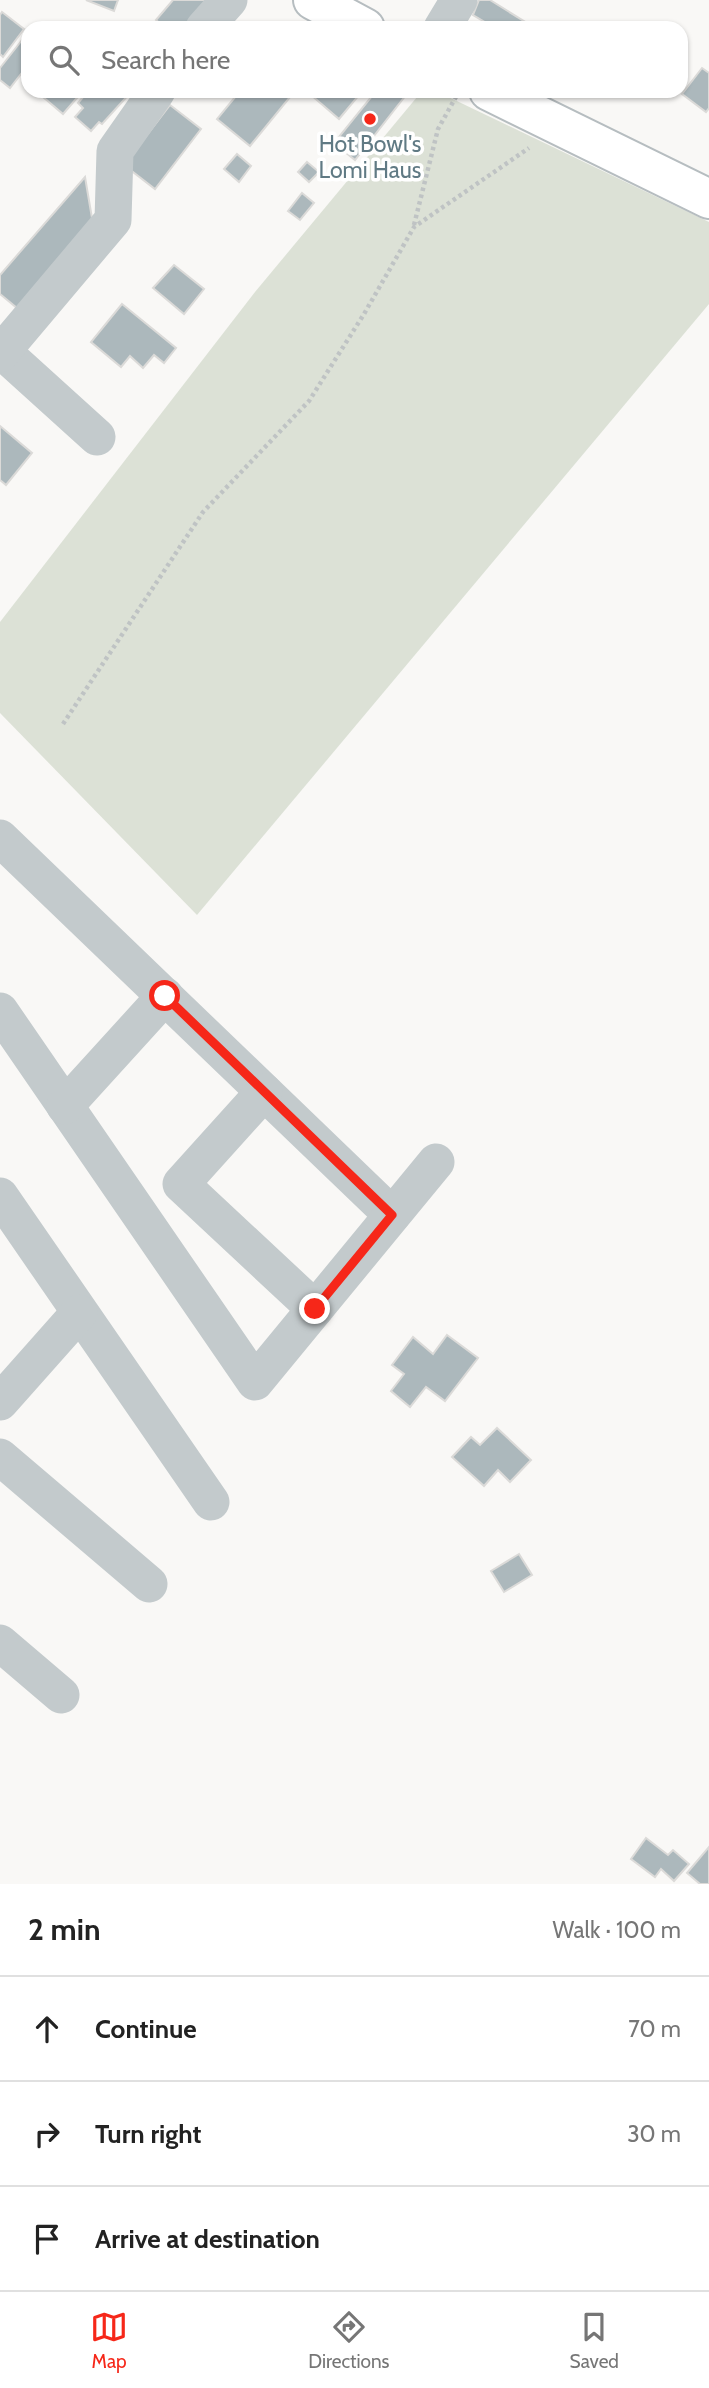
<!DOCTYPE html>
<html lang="en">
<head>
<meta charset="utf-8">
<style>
  body { margin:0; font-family:Cabin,sans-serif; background:#f2f2f2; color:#222 }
  .stop { position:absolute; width:21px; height:21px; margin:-16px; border:5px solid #f62719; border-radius:50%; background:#fff }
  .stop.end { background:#f62719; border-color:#fff; box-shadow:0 2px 7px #0008 }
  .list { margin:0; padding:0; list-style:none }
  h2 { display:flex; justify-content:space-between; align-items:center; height:91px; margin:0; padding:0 28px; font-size:30px }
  h2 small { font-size:23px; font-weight:400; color:#767676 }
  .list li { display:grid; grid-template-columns:46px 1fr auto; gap:21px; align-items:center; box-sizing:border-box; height:105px; padding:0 28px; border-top:2px solid #e0e0e0 }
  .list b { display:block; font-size:26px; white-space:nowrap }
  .list em { font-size:23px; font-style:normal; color:#767676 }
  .icon { flex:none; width:38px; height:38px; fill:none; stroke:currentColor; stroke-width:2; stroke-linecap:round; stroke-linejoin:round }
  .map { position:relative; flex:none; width:709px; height:1884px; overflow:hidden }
  .search { position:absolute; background:#fff; box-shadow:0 2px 5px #0004; left:21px; right:21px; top:21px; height:77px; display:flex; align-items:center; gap:18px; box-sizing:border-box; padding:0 24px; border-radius:21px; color:#767676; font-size:26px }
  .sheet { height:406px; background:#fff }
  nav { display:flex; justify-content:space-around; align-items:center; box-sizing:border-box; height:98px; border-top:2px solid #e0e0e0; background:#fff; font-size:19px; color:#767676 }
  nav a { display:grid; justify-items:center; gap:4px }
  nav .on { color:#f62719 }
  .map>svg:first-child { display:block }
  .green { fill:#dce1d6 }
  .building { fill:#acb8bc; stroke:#dbdad8; stroke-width:2 }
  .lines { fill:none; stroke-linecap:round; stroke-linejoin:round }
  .major-casing { stroke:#b6bdc0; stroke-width:42 }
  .path { stroke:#bfc3c4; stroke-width:4.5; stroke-dasharray:3.5 3.5; stroke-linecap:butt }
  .minor { stroke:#c3cacc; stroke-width:37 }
  .major { stroke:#fff; stroke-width:38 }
  .route { stroke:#f62719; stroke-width:9 }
  .poi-dot { fill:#f62719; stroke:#fff; stroke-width:2.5 }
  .labels { text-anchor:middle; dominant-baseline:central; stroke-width:7; stroke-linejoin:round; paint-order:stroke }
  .poi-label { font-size:23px; fill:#607a84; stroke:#fff }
</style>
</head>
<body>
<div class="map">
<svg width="709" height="1884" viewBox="0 0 709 1884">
  <rect width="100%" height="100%" fill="#f9f8f6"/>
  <polygon class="green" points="422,91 436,91 709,222 709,304 197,915 0,713 0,622 255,292"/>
  <g class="building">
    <polygon points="86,0 118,0 114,11"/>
    <polygon points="173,0 217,0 193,28 165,28 156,20"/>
    <polygon points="479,0 490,0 535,28 495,28 473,15"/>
    <polygon points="2,12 24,29 3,57 0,54 0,15"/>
    <polygon points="22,40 28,44 28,65 10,88 0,80 0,68"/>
    <polygon points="702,68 709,73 709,108 706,112 682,94"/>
    <polygon points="36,91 83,91 63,114"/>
    <polygon points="88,91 132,91 102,124 99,122 91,131 75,117 83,108 78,103"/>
    <polygon points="240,91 295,91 250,146 217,119"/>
    <polygon points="315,91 356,91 360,94 339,119 311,95"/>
    <polygon points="376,91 400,91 406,95 355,160 334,143"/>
    <polygon points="170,105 201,129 155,189 124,165"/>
    <polygon points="237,154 251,166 239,182 224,169"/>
    <polygon points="307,162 319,172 309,182 298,172"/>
    <polygon points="85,177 93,224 23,313 0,294 0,275"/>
    <polygon points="302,193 314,203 300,220 288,211"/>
    <polygon points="174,265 204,289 184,314 153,288"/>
    <polygon points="122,304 176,348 164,363 154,355 143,368 130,356 121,367 91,342"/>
    <polygon points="0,426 32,453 6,485 0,480"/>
    <polygon points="447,1335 478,1358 445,1401 426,1387 410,1407 391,1391 404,1374 392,1365 413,1337 433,1354"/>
    <polygon points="497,1428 531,1460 510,1482 498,1470 484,1486 452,1457 471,1437 480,1445"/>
    <polygon points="519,1554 532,1575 504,1592 491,1571"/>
    <polygon points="646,1838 668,1855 673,1850 689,1864 674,1881 661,1869 655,1877 631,1859"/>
    <polygon points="709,1847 709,1884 700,1884 687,1873"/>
  </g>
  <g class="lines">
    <g class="major-casing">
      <g id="major">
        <polyline points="313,0 365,28"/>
        <polyline points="489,91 709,199"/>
      </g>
    </g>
    <g class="path">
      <polyline points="414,225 438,129 457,95"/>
      <polyline points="63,724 203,512 309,401 364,314 414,227 529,148"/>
    </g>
    <g class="minor">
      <polyline points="204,28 229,0"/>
      <polyline points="442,28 459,0"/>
      <polyline points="2,351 97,437"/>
      <polyline points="0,354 113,220 115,151 157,91"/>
      <polyline points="0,838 392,1215"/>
      <polyline points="0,1011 255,1382 436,1162"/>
      <polyline points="264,1092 181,1184 315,1309"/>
      <polyline points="65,1106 165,996"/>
      <polyline points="0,1196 211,1502"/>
      <polyline points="0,1402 79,1313"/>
      <polyline points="0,1457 149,1584"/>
      <polyline points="0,1643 61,1695"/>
    </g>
    <use href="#major" class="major"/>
  </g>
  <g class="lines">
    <polyline class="route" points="165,996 392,1215 315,1309"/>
  </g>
  <circle class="poi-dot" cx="370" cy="119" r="7"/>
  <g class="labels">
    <g class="poi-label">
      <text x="370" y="144">Hot Bowl's<tspan x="370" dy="26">Lomi Haus</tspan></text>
    </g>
  </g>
</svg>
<div class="stop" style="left:165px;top:996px"></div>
<div class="stop end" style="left:315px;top:1309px"></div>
<div class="search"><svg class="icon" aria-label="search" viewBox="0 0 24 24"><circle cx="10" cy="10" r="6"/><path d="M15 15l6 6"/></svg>Search here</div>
</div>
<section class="sheet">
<h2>2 min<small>Walk · 100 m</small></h2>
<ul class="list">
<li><svg class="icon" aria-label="ahead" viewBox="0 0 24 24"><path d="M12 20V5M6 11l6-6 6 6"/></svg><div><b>Continue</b></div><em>70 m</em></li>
<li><svg class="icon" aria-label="right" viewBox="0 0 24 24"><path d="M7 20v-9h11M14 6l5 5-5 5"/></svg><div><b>Turn right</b></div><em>30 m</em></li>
<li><svg class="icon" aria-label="arrive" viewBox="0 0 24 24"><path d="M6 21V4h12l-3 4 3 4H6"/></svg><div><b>Arrive at destination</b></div></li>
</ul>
</section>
<nav>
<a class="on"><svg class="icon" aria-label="map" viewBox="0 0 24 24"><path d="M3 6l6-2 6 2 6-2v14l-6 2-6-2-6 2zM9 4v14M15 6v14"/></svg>Map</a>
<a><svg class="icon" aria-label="directions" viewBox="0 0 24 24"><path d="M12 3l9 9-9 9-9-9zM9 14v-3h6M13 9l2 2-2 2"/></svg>Directions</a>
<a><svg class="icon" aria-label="saved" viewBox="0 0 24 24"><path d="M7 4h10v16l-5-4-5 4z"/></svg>Saved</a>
</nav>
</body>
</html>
